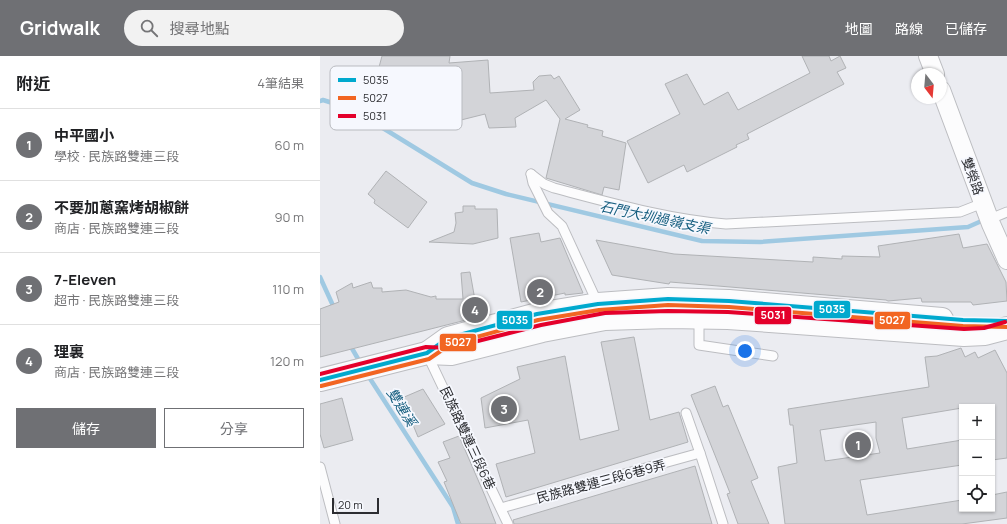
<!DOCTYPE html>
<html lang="zh-TW">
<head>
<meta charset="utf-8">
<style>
  body { margin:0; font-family:Manrope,"Noto Sans TC",sans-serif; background:#f2f2f2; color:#202124 }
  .controls { position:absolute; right:12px; bottom:12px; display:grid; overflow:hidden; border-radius:0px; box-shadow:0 1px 3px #0004 }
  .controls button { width:36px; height:36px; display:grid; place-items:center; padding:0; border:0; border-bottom:1px solid #e0e0e0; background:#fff; color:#202124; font:20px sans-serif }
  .compass { position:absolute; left:591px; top:12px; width:36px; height:36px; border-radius:50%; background:#fff; box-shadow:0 1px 3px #0004; rotate:164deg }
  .scale { position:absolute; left:12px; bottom:10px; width:47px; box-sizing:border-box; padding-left:4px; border:2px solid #2c2d31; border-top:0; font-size:11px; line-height:14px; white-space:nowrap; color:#2c2d31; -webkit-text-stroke:3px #f6f8fe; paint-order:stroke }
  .you { position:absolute; left:425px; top:295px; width:14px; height:14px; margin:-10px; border:3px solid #fff; border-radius:50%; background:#1a73e8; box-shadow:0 0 0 6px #1a73e833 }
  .badge { display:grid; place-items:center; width:26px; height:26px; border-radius:50%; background:#6f7074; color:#fff; font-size:13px; font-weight:700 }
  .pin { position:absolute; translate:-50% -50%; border:2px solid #fff; box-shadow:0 1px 4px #0006 }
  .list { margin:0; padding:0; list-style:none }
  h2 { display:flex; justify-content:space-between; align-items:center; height:52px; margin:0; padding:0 16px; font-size:17px }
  h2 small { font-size:13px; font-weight:400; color:#757577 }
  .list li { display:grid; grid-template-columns:26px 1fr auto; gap:12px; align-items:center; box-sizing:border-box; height:72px; padding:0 16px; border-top:1px solid #e0e0e0 }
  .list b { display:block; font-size:15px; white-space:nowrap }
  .list p { margin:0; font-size:13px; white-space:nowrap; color:#757577 }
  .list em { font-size:13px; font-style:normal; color:#757577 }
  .actions { display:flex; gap:8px; padding:12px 16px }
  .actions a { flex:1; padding:9px 0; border:1px solid #6f7074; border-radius:0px; text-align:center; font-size:14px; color:#6f7074 }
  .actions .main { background:#6f7074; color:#fff }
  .icon { flex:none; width:22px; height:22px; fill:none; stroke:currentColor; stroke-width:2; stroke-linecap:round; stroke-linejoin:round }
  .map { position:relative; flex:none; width:687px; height:468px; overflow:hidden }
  header { display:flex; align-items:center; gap:24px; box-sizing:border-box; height:56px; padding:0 20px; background:#6f7074; color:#fff }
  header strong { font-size:19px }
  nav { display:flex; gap:22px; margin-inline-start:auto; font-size:14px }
  .search { width:280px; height:36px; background:#f2f2f2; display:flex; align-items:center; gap:10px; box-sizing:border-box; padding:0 14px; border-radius:22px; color:#757577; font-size:15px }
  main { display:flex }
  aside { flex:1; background:#fff }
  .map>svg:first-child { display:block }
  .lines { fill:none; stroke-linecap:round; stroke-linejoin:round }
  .stream { stroke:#9fc9e2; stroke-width:4.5 }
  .building { fill:#d3d4d8; stroke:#b0b2b5; fill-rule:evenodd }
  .lane-casing { stroke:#bcbdc1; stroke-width:11 }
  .street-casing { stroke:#bcbdc1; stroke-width:20 }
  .secondary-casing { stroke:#bcbdc1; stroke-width:24 }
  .lane { stroke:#fcfcfd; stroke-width:9 }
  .street { stroke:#fcfcfd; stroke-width:18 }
  .secondary { stroke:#fcfcfd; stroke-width:22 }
  .bus-1-casing { stroke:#f6f8fe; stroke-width:7 }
  .bus-2-casing { stroke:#f6f8fe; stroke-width:7 }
  .bus-3-casing { stroke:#f6f8fe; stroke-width:7 }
  .bus-1 { stroke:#00a9ce; stroke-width:4 }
  .bus-2 { stroke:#f26522; stroke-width:4 }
  .bus-3 { stroke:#e4002b; stroke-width:4 }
  .labels { text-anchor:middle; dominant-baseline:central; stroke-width:3.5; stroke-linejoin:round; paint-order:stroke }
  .street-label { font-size:13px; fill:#2c2d31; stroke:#f6f8fe }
  .water-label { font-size:14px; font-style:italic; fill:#165e7f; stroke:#f6f8fe }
  .key { fill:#f6f8fe; stroke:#b9bbc0; stroke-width:1 }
  .key-label { font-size:11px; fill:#2c2d31 }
  .line-badge { stroke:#f6f8fe; stroke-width:1.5 }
  .badge-label { font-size:11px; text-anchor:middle; font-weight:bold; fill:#fff }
</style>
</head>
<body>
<header>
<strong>Gridwalk</strong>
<div class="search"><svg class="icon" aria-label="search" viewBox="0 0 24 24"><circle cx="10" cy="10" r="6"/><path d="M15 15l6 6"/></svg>搜尋地點</div>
<nav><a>地圖</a><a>路線</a><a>已儲存</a></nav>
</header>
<main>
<aside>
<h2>附近<small>4筆結果</small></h2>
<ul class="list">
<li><span class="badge">1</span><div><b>中平國小</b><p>學校 · 民族路雙連三段</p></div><em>60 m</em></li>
<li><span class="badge">2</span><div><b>不要加蔥窯烤胡椒餅</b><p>商店 · 民族路雙連三段</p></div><em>90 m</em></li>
<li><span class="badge">3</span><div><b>7-Eleven</b><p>超市 · 民族路雙連三段</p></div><em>110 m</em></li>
<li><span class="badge">4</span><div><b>理裏</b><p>商店 · 民族路雙連三段</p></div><em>120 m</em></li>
</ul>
<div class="actions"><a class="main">儲存</a><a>分享</a></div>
</aside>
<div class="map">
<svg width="687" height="468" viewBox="0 0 687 468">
  <rect width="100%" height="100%" fill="#ebecf1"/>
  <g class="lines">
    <g class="stream">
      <polyline points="0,45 3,44 32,53 152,127 186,138 382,185 440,186 648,171 666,163"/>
      <polyline points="0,221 15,254"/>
      <polyline points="30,289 41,308"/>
      <polyline points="47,318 133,451 138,468"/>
    </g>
  </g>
  <g class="building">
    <polygon points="62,0 130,0 129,7 168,4 170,37 214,34 213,26 219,20 231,19 234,23 239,20 260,54 245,63 268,69 267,71 283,75 282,80 306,87 299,134 284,131 282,139 226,122 240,63 226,44 195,62 196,71 169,72 165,58 133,66 132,56 58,37 62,29 59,28 62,16 58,15"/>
    <polygon points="482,0 509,0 511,5 520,0 526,12 517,16 524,28 427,78 429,83 416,89 417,91 367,116 364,109 328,127 307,85 360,58 345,28 367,18 384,49 408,36 418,54 490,17"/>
    <polygon points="66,115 107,146 88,172 54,147 55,144 48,138"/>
    <polygon points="143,150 155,150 155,153 177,153 178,182 153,188 109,186 134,176 136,167 135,157 143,156"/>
    <polygon points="219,177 221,186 240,182 263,237 245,239 245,237 201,246 190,182"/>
    <polygon points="639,178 643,192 667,188 686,226 687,245 653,249 651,246 602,246 601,242 568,245 566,244 350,226 349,228 292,219 276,184 354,198 493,206 493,201 522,203 522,200 560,201 558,190"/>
    <polygon points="150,216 158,261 0,301 0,253 19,246 16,236 32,227 33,232 51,226 53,232 62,232 62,236 86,234 111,241 116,240 116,243 143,243 141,217"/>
    <polygon points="314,281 330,364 359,356 368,386 186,441 176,408 215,397 208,364 165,372 161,342 200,323 197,311 245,300 260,384 299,374 281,286"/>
    <path d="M641 292 645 301 655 296 658 302 675 294 687 317V402L672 404V351H642V352L582 362 587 393 642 384V409L540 424 547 459 642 444V453H672V439L687 436V462L642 468H465L458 411 477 407 473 369H470L468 353 609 331 605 301 617 300ZM556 366V382L560 397 505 405 500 374Z"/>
    <polygon points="395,330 403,351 408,349 438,422 431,425 449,468 418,468 407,438 410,437 371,339"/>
    <polygon points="103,333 125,368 98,381 82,342"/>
    <polygon points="22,342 33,384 4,392 0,378 0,348"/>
    <polygon points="139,380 165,440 176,468 141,468 124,426 127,425 118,406 130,402 123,386"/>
    <polygon points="375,410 392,468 194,468 193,464"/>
  </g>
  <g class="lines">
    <g class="lane-casing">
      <g id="lane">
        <path d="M211 118 224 128 234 132C291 147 347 163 406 168L640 156 663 147"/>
        <polyline points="211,118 213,127 228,157 242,170 278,248"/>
        <polyline points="670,163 687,156"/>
        <polyline points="379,262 379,289 453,300"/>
        <polyline points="107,298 188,468"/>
        <polyline points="366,357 380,397"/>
        <polyline points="0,411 15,468"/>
        <polyline points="181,452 380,397 403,468"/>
      </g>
    </g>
    <g class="street-casing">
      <g id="street">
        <polyline points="608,0 615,18"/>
        <polyline points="621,34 671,168 687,204"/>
      </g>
    </g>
    <g class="secondary-casing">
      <g id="secondary">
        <polyline points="107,297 128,282 139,279 217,258 278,248 348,243 409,245 622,263"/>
        <polyline points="0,324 107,297 131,298 222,275 285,263 348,261 408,262 644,279 665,278 687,272"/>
      </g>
    </g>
    <use href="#lane" class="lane"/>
    <use href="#street" class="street"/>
    <use href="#secondary" class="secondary"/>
    <g class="bus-1-casing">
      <polyline id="bus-1" points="0,324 107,297 128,282 217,258 278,248 348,243 409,245 643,264 687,265"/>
    </g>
    <g class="bus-2-casing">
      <polyline id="bus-2" points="1,330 109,303 131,288 218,264 279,254 348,249 409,251 643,270 687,271"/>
    </g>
    <g class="bus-3-casing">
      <polyline id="bus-3" points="0,318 106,291 130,292 221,269 285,257 348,255 408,256 644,273 664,272 685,266"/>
    </g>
    <use href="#bus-1" class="bus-1"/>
    <use href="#bus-2" class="bus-2"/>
    <use href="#bus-3" class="bus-3"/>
  </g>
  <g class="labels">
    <g class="street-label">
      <text transform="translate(653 120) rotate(70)">雙榮路</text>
      <text transform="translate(148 382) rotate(65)">民族路雙連三段6巷</text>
      <text transform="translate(281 425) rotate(-15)">民族路雙連三段6巷9弄</text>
    </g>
    <g class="water-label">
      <text transform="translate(335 161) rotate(12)">石門大圳過嶺支渠</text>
      <text transform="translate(82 351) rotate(58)">雙連溪</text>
    </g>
  </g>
  <rect x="10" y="10" width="132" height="64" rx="6" class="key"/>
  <rect x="18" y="22" width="18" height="4" fill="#00a9ce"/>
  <rect x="18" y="40" width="18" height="4" fill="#f26522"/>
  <rect x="18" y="58" width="18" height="4" fill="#e4002b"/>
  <g class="key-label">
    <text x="43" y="28">5035</text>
    <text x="43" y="46">5027</text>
    <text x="43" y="64">5031</text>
  </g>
  <g class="line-badge">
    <rect x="493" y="244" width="38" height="19" rx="4" fill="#00a9ce"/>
    <rect x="434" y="250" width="38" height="19" rx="4" fill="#e4002b"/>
    <rect x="176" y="254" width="37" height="20" rx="4" fill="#00a9ce"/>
    <rect x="554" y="255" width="37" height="19" rx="4" fill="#f26522"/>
    <rect x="119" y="277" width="38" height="19" rx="4" fill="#f26522"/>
  </g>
  <g class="badge-label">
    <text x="512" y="257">5035</text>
    <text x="453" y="263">5031</text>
    <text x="195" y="268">5035</text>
    <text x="572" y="268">5027</text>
    <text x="138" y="290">5027</text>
  </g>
</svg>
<div class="controls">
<button>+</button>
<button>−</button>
<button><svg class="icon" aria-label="locate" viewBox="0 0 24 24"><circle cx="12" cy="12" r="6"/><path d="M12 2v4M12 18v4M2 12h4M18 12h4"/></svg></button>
</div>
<svg class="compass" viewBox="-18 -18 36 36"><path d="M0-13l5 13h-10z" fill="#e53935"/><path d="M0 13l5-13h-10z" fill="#757577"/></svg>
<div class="scale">20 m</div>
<div class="you"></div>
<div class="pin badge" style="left:538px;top:389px">1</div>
<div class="pin badge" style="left:220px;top:236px">2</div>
<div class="pin badge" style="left:184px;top:353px">3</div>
<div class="pin badge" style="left:155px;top:254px">4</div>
</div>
</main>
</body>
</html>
